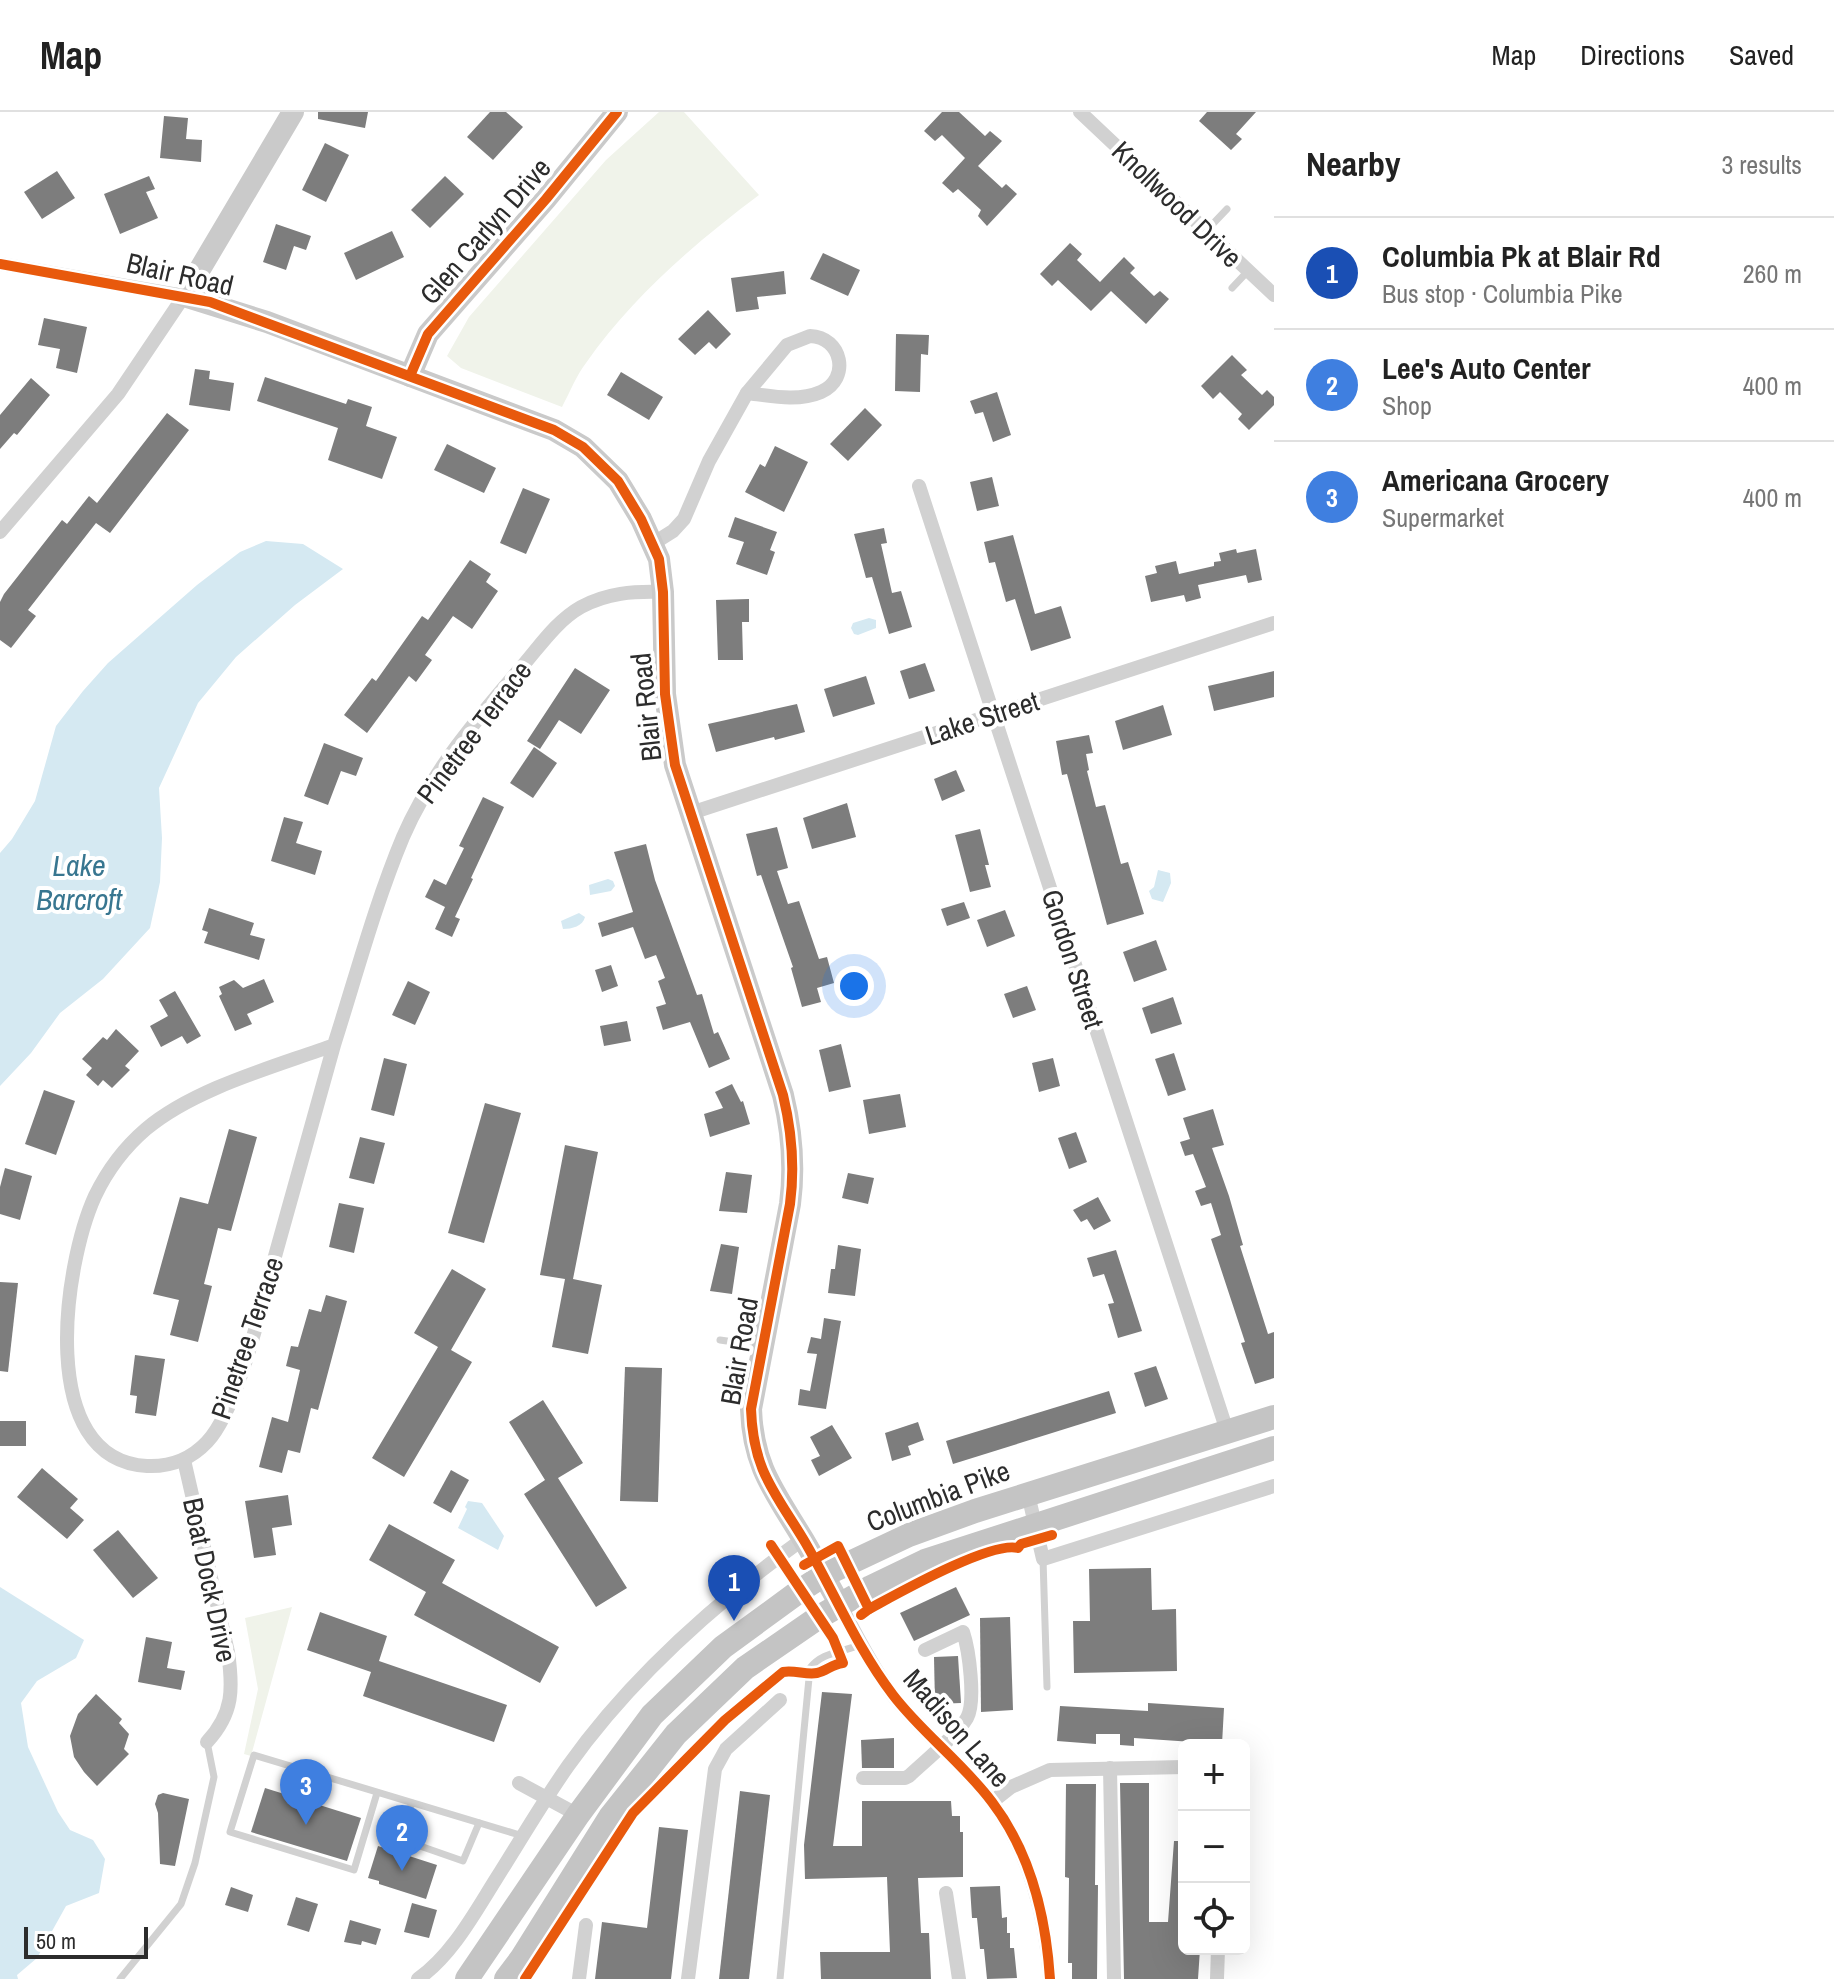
<!DOCTYPE html>
<html lang="en">
<head>
<meta charset="utf-8">
<style>
  body { margin:0; font-family:"Archivo Narrow",sans-serif; background:#f2f2f2; color:#222 }
  .controls { position:absolute; right:24px; bottom:24px; display:grid; overflow:hidden; border-radius:12px; box-shadow:0 8px 32px #0002 }
  .controls button { width:72px; height:72px; display:grid; place-items:center; padding:0; border:0; border-bottom:2px solid #e0e0e0; background:#fff; color:#222; font:40px sans-serif }
  .scale { position:absolute; left:24px; bottom:20px; width:124px; box-sizing:border-box; padding-left:8px; border:4px solid #2c2c2c; border-top:0; font-size:22px; line-height:28px; white-space:nowrap; color:#2c2c2c; -webkit-text-stroke:6px #fff; paint-order:stroke }
  .you { position:absolute; left:854px; top:874px; width:28px; height:28px; margin:-20px; border:6px solid #fff; border-radius:50%; background:#1a73e8; box-shadow:0 0 0 12px #1a73e833 }
  .badge { display:grid; place-items:center; width:52px; height:52px; border-radius:50%; background:#7c3aed; color:#fff; font-size:26px; font-weight:700 }
  .pin { position:absolute; translate:-50% -66px; filter:drop-shadow(0 2px 4px #0008) }
  .pin::after { content:''; position:absolute; top:42px; width:28px; height:24px; background:inherit; clip-path:polygon(0 0,100% 0,50% 100%) }
  .list { margin:0; padding:0; list-style:none }
  h2 { display:flex; justify-content:space-between; align-items:center; height:104px; margin:0; padding:0 32px; font-size:34px }
  h2 small { font-size:26px; font-weight:400; color:#767676 }
  .list li { display:grid; grid-template-columns:52px 1fr auto; gap:24px; align-items:center; box-sizing:border-box; height:112px; padding:0 32px; border-top:2px solid #e0e0e0 }
  .list b { display:block; font-size:30px; white-space:nowrap }
  .list p { margin:0; font-size:26px; white-space:nowrap; color:#767676 }
  .list em { font-size:26px; font-style:normal; color:#767676 }
  .icon { flex:none; width:44px; height:44px; fill:none; stroke:currentColor; stroke-width:2; stroke-linecap:round; stroke-linejoin:round }
  .map { position:relative; flex:none; width:1274px; height:1867px; overflow:hidden }
  header { display:flex; align-items:center; gap:48px; box-sizing:border-box; height:112px; padding:0 40px; background:#fff; border-bottom:2px solid #e0e0e0 }
  header strong { font-size:38px }
  nav { display:flex; gap:44px; margin-inline-start:auto; font-size:28px }
  main { display:flex }
  aside { flex:1; background:#fff }
  .map>svg:first-child { display:block }
  .green { fill:#f0f3ea }
  .water { fill:#d5e9f2 }
  .building { fill:#7d7d7d }
  .lines { fill:none; stroke-linecap:round; stroke-linejoin:round }
  .lane { stroke:#d1d1d1; stroke-width:7 }
  .street { stroke:#d1d1d1; stroke-width:14 }
  .secondary { stroke:#cacaca; stroke-width:22 }
  .primary { stroke:#c4c4c4; stroke-width:24 }
  .cycleway-casing { stroke:#fff; stroke-width:15 }
  .cycleway { stroke:#e8590c; stroke-width:10 }
  .labels { text-anchor:middle; dominant-baseline:central; stroke-width:8; stroke-linejoin:round; paint-order:stroke }
  .street-label { font-size:28px; fill:#2c2c2c; stroke:#fff }
  .water-label { font-size:30px; font-style:italic; fill:#387690; stroke:#fff }
</style>
</head>
<body>
<header>
<strong>Map</strong>
<nav><a>Map</a><a>Directions</a><a>Saved</a></nav>
</header>
<main>
<div class="map">
<svg width="1274" height="1867" viewBox="0 0 1274 1867">
  <rect width="100%" height="100%" fill="#fff"/>
  <g class="green">
    <path d="M659 0H684L759 83C695 131 632 185 586 251 576 264 570 280 562 295L461 256 447 244 469 205 606 48Z"/>
    <polygon points="292,1495 251,1644 244,1642 258,1577 245,1506"/>
  </g>
  <g class="water">
    <polygon points="266,429 303,432 343,457 295,493 236,545 198,591 159,676 162,726 160,770 150,816 103,867 60,901 31,941 0,974 0,741 12,727 35,689 56,614 83,579 108,551 197,473 240,440"/>
    <polygon points="869,506 876,508 876,516 858,523 854,522 851,516 853,511"/>
    <polygon points="1158,758 1170,761 1171,771 1163,790 1152,787 1149,779 1154,775"/>
    <polygon points="608,767 613,769 615,774 611,779 590,783 589,773"/>
    <path d="M579 801 585 805C583 814 572 817 563 817L561 809Z"/>
    <polygon points="468,1389 482,1391 504,1424 498,1438 458,1416 467,1397 465,1395"/>
    <polygon points="0,1475 84,1528 76,1546 37,1569 21,1591 28,1635 58,1700 70,1718 93,1728 105,1747 99,1781 66,1794 37,1846 17,1863 18,1867 0,1867"/>
  </g>
  <g class="building">
    <polygon points="318,0 368,0 365,16 318,7"/>
    <polygon points="490,0 506,0 523,15 493,48 467,25"/>
    <polygon points="942,0 959,0 985,24 990,19 1002,29 978,54 1002,76 1006,72 1017,82 987,114 978,104 981,98 958,77 953,81 942,71 965,46 942,23 935,29 924,19"/>
    <polygon points="1207,0 1256,0 1236,22 1242,27 1231,38 1199,9"/>
    <polygon points="164,4 188,6 186,27 202,28 201,50 160,46"/>
    <polygon points="325,31 349,43 326,90 302,78"/>
    <polygon points="57,59 75,86 42,107 24,80"/>
    <polygon points="149,64 155,77 146,80 158,106 120,122 104,82"/>
    <polygon points="445,64 464,82 430,116 411,98"/>
    <polygon points="276,112 311,124 306,138 294,134 286,158 263,150"/>
    <polygon points="392,119 404,145 356,168 344,141"/>
    <polygon points="1070,131 1082,142 1077,148 1100,170 1124,145 1135,156 1130,161 1154,184 1160,179 1169,187 1146,212 1111,179 1091,199 1058,168 1052,174 1040,162"/>
    <polygon points="823,141 860,158 848,184 810,167"/>
    <polygon points="784,159 786,182 757,185 759,197 736,200 731,166"/>
    <polygon points="708,198 731,222 716,237 709,230 695,243 678,227"/>
    <polygon points="44,206 87,215 77,261 56,256 60,237 38,233"/>
    <polygon points="896,222 929,223 928,243 921,242 920,280 895,279"/>
    <polygon points="1232,243 1247,258 1241,263 1262,283 1267,278 1274,285 1274,293 1249,318 1238,307 1242,302 1220,280 1213,287 1201,274"/>
    <polygon points="195,257 210,259 209,267 234,271 230,299 189,293"/>
    <polygon points="621,260 663,285 649,308 607,283"/>
    <polygon points="265,265 346,292 348,287 372,295 366,314 397,325 382,367 328,348 338,316 257,289"/>
    <polygon points="31,266 50,283 17,323 14,321 0,337 0,303"/>
    <polygon points="997,280 1011,323 993,330 983,300 975,302 970,289"/>
    <polygon points="865,296 882,313 848,349 830,332"/>
    <polygon points="167,301 189,318 110,421 96,411 28,498 36,504 11,536 0,528 0,490 4,482 62,408 67,412 89,384 97,391"/>
    <polygon points="447,332 496,356 484,381 434,358"/>
    <polygon points="775,334 808,350 784,400 745,380 760,352 765,355"/>
    <polygon points="992,365 999,394 977,399 970,370"/>
    <polygon points="523,376 550,387 526,442 500,431"/>
    <polygon points="735,405 777,420 770,438 775,440 767,463 736,452 744,430 728,425"/>
    <polygon points="884,416 887,431 881,432 892,481 901,479 912,515 889,522 872,465 866,466 854,422"/>
    <polygon points="1013,423 1035,502 1061,494 1071,526 1031,539 1015,487 1006,490 995,450 989,451 984,430"/>
    <polygon points="1236,437 1237,441 1256,437 1262,468 1248,471 1246,463 1198,473 1201,486 1186,490 1184,483 1151,490 1145,464 1157,461 1155,454 1176,449 1179,462 1214,454 1214,450 1221,449 1219,441"/>
    <polygon points="470,448 491,462 486,470 498,479 472,517 453,504 425,543 432,548 416,570 409,564 367,621 344,603 372,566 376,569 422,504 428,508"/>
    <polygon points="749,487 749,510 742,510 743,548 718,548 716,488"/>
    <polygon points="925,551 935,579 909,587 900,559"/>
    <polygon points="575,556 610,578 581,622 559,608 540,637 527,629"/>
    <polygon points="1274,559 1274,585 1214,599 1208,574"/>
    <polygon points="866,564 875,592 833,605 824,577"/>
    <polygon points="797,592 805,620 775,628 774,625 716,640 708,612"/>
    <polygon points="1163,593 1172,623 1123,638 1115,609"/>
    <polygon points="1089,623 1093,641 1086,642 1089,658 1087,659 1096,695 1105,693 1121,752 1128,750 1144,802 1107,813 1067,662 1062,663 1056,629"/>
    <polygon points="324,631 363,646 356,664 341,659 328,693 304,684"/>
    <polygon points="534,635 557,651 533,686 510,671"/>
    <polygon points="956,658 965,679 942,689 934,667"/>
    <polygon points="483,685 504,695 471,766 473,767 455,805 460,807 452,825 435,817 445,795 425,785 434,767 446,773 464,736 459,734"/>
    <polygon points="847,691 856,725 812,737 803,706"/>
    <polygon points="284,705 303,710 296,731 322,739 315,763 271,749"/>
    <polygon points="777,715 788,756 777,759 788,792 799,789 819,847 827,845 834,871 817,876 821,890 802,895 791,856 793,855 761,763 757,764 746,722"/>
    <polygon points="980,717 989,753 985,753 991,775 970,780 955,723"/>
    <polygon points="646,732 655,768 697,883 702,882 714,922 718,920 730,947 709,956 690,910 663,918 656,895 666,892 658,869 665,866 656,843 645,847 633,815 602,825 598,811 633,800 614,740"/>
    <polygon points="964,790 970,806 947,814 941,797"/>
    <polygon points="209,796 254,811 250,823 265,827 259,848 204,831 208,820 202,818"/>
    <polygon points="1005,798 1015,824 987,835 977,808"/>
    <polygon points="1156,828 1167,858 1134,870 1123,840"/>
    <polygon points="611,853 618,874 602,880 595,858"/>
    <polygon points="264,867 274,890 247,902 252,912 235,919 219,884 222,882 219,875 234,868 243,876"/>
    <polygon points="408,869 430,880 415,913 392,903"/>
    <polygon points="1027,874 1036,898 1013,906 1004,882"/>
    <polygon points="175,879 201,924 187,932 182,924 161,935 150,914 168,904 159,888"/>
    <polygon points="1173,885 1182,912 1151,922 1142,896"/>
    <polygon points="627,909 631,929 604,934 600,914"/>
    <polygon points="116,917 139,939 125,954 130,958 112,976 103,968 98,974 86,963 92,956 82,947 103,925 107,928"/>
    <polygon points="841,932 851,975 829,980 819,938"/>
    <polygon points="1174,941 1186,978 1168,984 1155,947"/>
    <polygon points="384,946 407,952 394,1004 371,998"/>
    <polygon points="1053,946 1060,974 1039,980 1032,951"/>
    <polygon points="732,972 741,990 743,989 750,1012 710,1025 704,1002 723,996 715,980"/>
    <polygon points="44,978 75,989 56,1043 25,1032"/>
    <polygon points="900,982 906,1015 869,1022 863,988"/>
    <polygon points="485,991 521,1001 484,1131 448,1121"/>
    <polygon points="1213,997 1224,1033 1212,1036 1229,1084 1243,1133 1240,1134 1268,1222 1274,1220 1274,1266 1255,1272 1241,1231 1245,1230 1211,1127 1221,1123 1211,1091 1201,1094 1195,1079 1206,1075 1193,1042 1185,1044 1180,1030 1190,1027 1183,1006"/>
    <polygon points="229,1017 257,1025 231,1119 218,1116 204,1172 212,1174 198,1230 170,1223 179,1188 153,1182 180,1085 208,1092"/>
    <polygon points="1076,1020 1087,1050 1069,1057 1058,1026"/>
    <polygon points="360,1025 385,1031 374,1072 349,1066"/>
    <polygon points="565,1033 598,1040 573,1167 602,1173 588,1242 552,1235 565,1167 540,1163"/>
    <polygon points="5,1056 32,1064 20,1108 0,1102 0,1075"/>
    <polygon points="726,1060 752,1063 747,1101 719,1099"/>
    <polygon points="848,1061 874,1066 868,1092 842,1086"/>
    <polygon points="1098,1085 1111,1109 1094,1118 1087,1107 1081,1110 1073,1098"/>
    <polygon points="339,1091 364,1096 354,1141 329,1135"/>
    <polygon points="721,1132 739,1135 732,1182 710,1179"/>
    <polygon points="838,1133 861,1137 855,1184 828,1181 831,1157 835,1157"/>
    <polygon points="1116,1138 1142,1219 1118,1226 1108,1192 1114,1191 1104,1162 1093,1165 1087,1146"/>
    <polygon points="452,1157 486,1177 451,1238 472,1250 404,1365 372,1346 438,1235 414,1221"/>
    <polygon points="0,1170 18,1171 8,1260 0,1259"/>
    <polygon points="326,1183 347,1189 318,1298 311,1296 300,1341 288,1338 282,1361 259,1355 272,1305 288,1310 300,1258 286,1254 291,1234 298,1235 309,1197 321,1200"/>
    <polygon points="824,1206 841,1209 826,1297 798,1293 800,1277 810,1279 817,1242 807,1241 811,1225 821,1227"/>
    <polygon points="135,1243 165,1247 156,1304 135,1301 137,1284 130,1283"/>
    <polygon points="1156,1254 1168,1287 1145,1295 1134,1261"/>
    <polygon points="625,1255 662,1256 658,1390 620,1389"/>
    <polygon points="1109,1279 1116,1301 953,1352 946,1329"/>
    <polygon points="543,1288 583,1351 558,1366 627,1476 596,1495 524,1382 545,1368 509,1310"/>
    <rect x="0" y="1309" width="26" height="25"/>
    <polygon points="918,1310 924,1328 908,1334 911,1343 892,1349 885,1321"/>
    <polygon points="832,1313 852,1346 819,1364 811,1348 820,1344 810,1325"/>
    <polygon points="42,1356 78,1387 70,1396 84,1408 67,1427 17,1385"/>
    <polygon points="451,1358 469,1368 451,1401 433,1391"/>
    <polygon points="288,1383 292,1413 272,1416 276,1443 254,1446 245,1389"/>
    <polygon points="389,1412 455,1448 442,1471 559,1535 540,1571 414,1503 426,1480 369,1448"/>
    <polygon points="118,1418 158,1466 133,1486 93,1438"/>
    <polygon points="1151,1456 1152,1498 1176,1497 1177,1559 1074,1561 1073,1509 1090,1509 1089,1457"/>
    <polygon points="956,1475 970,1503 914,1529 900,1501"/>
    <polygon points="320,1500 387,1524 379,1549 507,1593 494,1630 363,1584 371,1560 307,1538"/>
    <polygon points="1010,1505 1013,1598 981,1600 980,1506"/>
    <polygon points="146,1525 172,1530 167,1556 185,1559 181,1578 138,1570"/>
    <polygon points="958,1544 961,1591 935,1592 934,1545"/>
    <polygon points="822,1580 852,1582 833,1734 862,1734 862,1689 951,1689 952,1704 960,1704 960,1720 963,1720 963,1765 918,1766 921,1821 929,1821 931,1867 821,1867 820,1840 890,1840 887,1765 805,1767 804,1733"/>
    <polygon points="96,1582 122,1607 119,1611 129,1622 124,1637 129,1642 97,1674 84,1660 74,1645 70,1624 78,1602"/>
    <polygon points="1148,1591 1224,1596 1222,1632 1134,1626 1134,1634 1120,1633 1120,1622 1096,1622 1096,1632 1057,1629 1060,1594 1148,1599"/>
    <polygon points="894,1626 894,1656 862,1656 861,1628"/>
    <polygon points="1120,1671 1149,1671 1149,1810 1168,1810 1174,1729 1184,1729 1184,1837 1200,1837 1198,1867 1124,1867"/>
    <polygon points="1066,1672 1096,1672 1095,1773 1098,1773 1097,1867 1072,1867 1072,1851 1068,1851 1069,1766 1065,1765"/>
    <polygon points="265,1676 361,1706 347,1749 251,1720"/>
    <polygon points="740,1679 770,1683 749,1867 719,1867"/>
    <polygon points="163,1681 189,1687 175,1754 160,1752 158,1701 155,1692 158,1683"/>
    <polygon points="659,1715 688,1718 671,1867 595,1867 602,1810 647,1816"/>
    <polygon points="378,1734 437,1753 426,1787 379,1772 379,1769 368,1766"/>
    <polygon points="1000,1774 1002,1806 1007,1805 1007,1821 1010,1821 1010,1836 1014,1836 1017,1866 987,1867 984,1837 980,1837 977,1806 972,1806 970,1775"/>
    <polygon points="231,1775 253,1783 248,1800 225,1793"/>
    <polygon points="296,1785 318,1792 309,1820 287,1813"/>
    <polygon points="412,1791 437,1798 429,1826 404,1820"/>
    <polygon points="350,1808 381,1817 376,1833 362,1829 361,1833 344,1830"/>
  </g>
  <g class="lines">
    <g class="lane">
      <polyline points="1207,118 1227,97"/>
      <polyline points="1232,176 1248,159"/>
      <polyline points="720,1228 761,1234"/>
      <polyline points="1043,1447 1047,1575"/>
      <polyline points="377,1681 354,1758 230,1720 254,1643 523,1724"/>
      <polyline points="412,1691 400,1727 463,1749 479,1711"/>
      <polyline points="120,1867 181,1792 195,1751 214,1665 207,1630"/>
      <path d="M780 1867 810 1556C823 1539 843 1541 861 1532"/>
    </g>
    <g class="street">
      <polyline points="1080,0 1274,183"/>
      <polyline points="0,152 184,184 118,282 0,420"/>
      <path d="M810 224C842 225 851 267 821 280 798 290 771 284 747 281L787 233Z"/>
      <polyline points="919,374 1227,1319"/>
      <polyline points="654,431 673,419 684,407 709,349 747,281"/>
      <polyline points="691,701 1274,511"/>
      <path d="M334 933C313 1007 293 1081 272 1155 260 1200 237 1298 207 1330 191 1347 171 1355 147 1354 35 1348 64 1152 95 1084 107 1059 125 1035 146 1017 195 976 274 955 334 933 356 864 375 792 403 725 431 660 479 604 525 551 542 531 558 508 581 495 607 481 633 479 663 480"/>
      <path d="M184 1348 228 1540C233 1576 234 1601 207 1630"/>
      <polyline points="1028,1382 1043,1447 1274,1374"/>
      <path d="M840 1493C857 1523 872 1555 892 1582 922 1621 963 1651 992 1690 1030 1740 1046 1806 1050 1867"/>
      <polyline points="1110,1656 1114,1867"/>
      <path d="M863 1666H905L909 1664C925 1649 957 1623 967 1606 976 1590 969 1538 963 1520L925 1538"/>
      <polyline points="519,1671 578,1703"/>
      <polyline points="992,1690 1011,1675 1050,1658 1184,1655"/>
      <polyline points="946,1781 959,1867"/>
      <path d="M418 1867C452 1843 474 1802 496 1767 520 1729 542 1691 568 1654 631 1565 715 1491 803 1427"/>
      <polyline points="579,1867 586,1813"/>
      <polyline points="688,1867 715,1657 726,1637 780,1588"/>
      <polyline points="1217,1867 1218,1837"/>
    </g>
    <g class="secondary">
      <path d="M293 0 184 184 267 210 554 318 583 335 618 369 641 407 659 447 663 480 665 582 675 653 783 983C792 1020 795 1054 790 1092L751 1297C753 1355 775 1380 803 1427 816 1449 828 1471 840 1493"/>
      <polyline points="410,264 428,222 546,87 617,0"/>
    </g>
    <g class="primary">
      <polyline points="467,1867 578,1703 652,1603 723,1535 801,1478 824,1463 909,1423 975,1399 1274,1305"/>
      <polyline points="506,1867 521,1847 610,1705 676,1622 745,1556 819,1505 871,1475 925,1449 1274,1336"/>
    </g>
    <g class="cycleway-casing">
      <g id="cycleway">
        <path d="M0 152 210 190 554 318 583 335 618 369 641 407 659 447 663 480 665 582 675 653 783 983C792 1020 795 1054 790 1092L751 1297C753 1359 775 1380 805 1430 834 1480 857 1536 893 1583 922 1621 963 1651 992 1690 1030 1740 1046 1805 1050 1867"/>
        <polyline points="410,264 428,222 546,87 617,0"/>
        <polyline points="804,1453 838,1434 869,1497 861,1503"/>
        <path d="M869 1497C897 1482 990 1429 1018 1436L1021 1432 1052 1423"/>
        <path d="M525 1867 633 1701 725 1608 783 1560C795 1558 806 1563 817 1561 827 1559 832 1552 843 1551L833 1526 771 1433"/>
      </g>
    </g>
    <use href="#cycleway" class="cycleway"/>
  </g>
  <g class="labels">
    <g class="street-label">
      <text transform="translate(1177 92) rotate(44)">Knollwood Drive</text>
      <text transform="translate(485 119) rotate(-49)">Glen Carlyn Drive</text>
      <text transform="translate(180 162) rotate(13)">Blair Road</text>
      <text transform="translate(646 595) rotate(-96)">Blair Road</text>
      <text transform="translate(982 606) rotate(-18)">Lake Street</text>
      <text transform="translate(474 620) rotate(-53)">Pinetree Terrace</text>
      <text transform="translate(1073 847) rotate(72)">Gordon Street</text>
      <text transform="translate(247 1226) rotate(-71)">Pinetree Terrace</text>
      <text transform="translate(739 1239) rotate(-80)">Blair Road</text>
      <text transform="translate(938 1384) rotate(-21)">Columbia Pike</text>
      <text transform="translate(210 1468) rotate(78)">Boat Dock Drive</text>
      <text transform="translate(957 1616) rotate(49)">Madison Lane</text>
    </g>
    <g class="water-label">
      <text x="79" y="753">Lake<tspan x="79" dy="34">Barcroft</tspan></text>
    </g>
  </g>
</svg>
<div class="controls">
<button>+</button>
<button>−</button>
<button><svg class="icon" aria-label="locate" viewBox="0 0 24 24"><circle cx="12" cy="12" r="6"/><path d="M12 2v4M12 18v4M2 12h4M18 12h4"/></svg></button>
</div>
<div class="scale">50 m</div>
<div class="you"></div>
<div class="pin badge" style="left:734px;top:1509px;background:#1a4fb4">1</div>
<div class="pin badge" style="left:402px;top:1759px;background:#3f7fe0">2</div>
<div class="pin badge" style="left:306px;top:1713px;background:#3f7fe0">3</div>
</div>
<aside>
<h2>Nearby<small>3 results</small></h2>
<ul class="list">
<li><span class="badge" style="background:#1a4fb4">1</span><div><b>Columbia Pk at Blair Rd</b><p>Bus stop · Columbia Pike</p></div><em>260 m</em></li>
<li><span class="badge" style="background:#3f7fe0">2</span><div><b>Lee's Auto Center</b><p>Shop</p></div><em>400 m</em></li>
<li><span class="badge" style="background:#3f7fe0">3</span><div><b>Americana Grocery</b><p>Supermarket</p></div><em>400 m</em></li>
</ul>
</aside>
</main>
</body>
</html>
